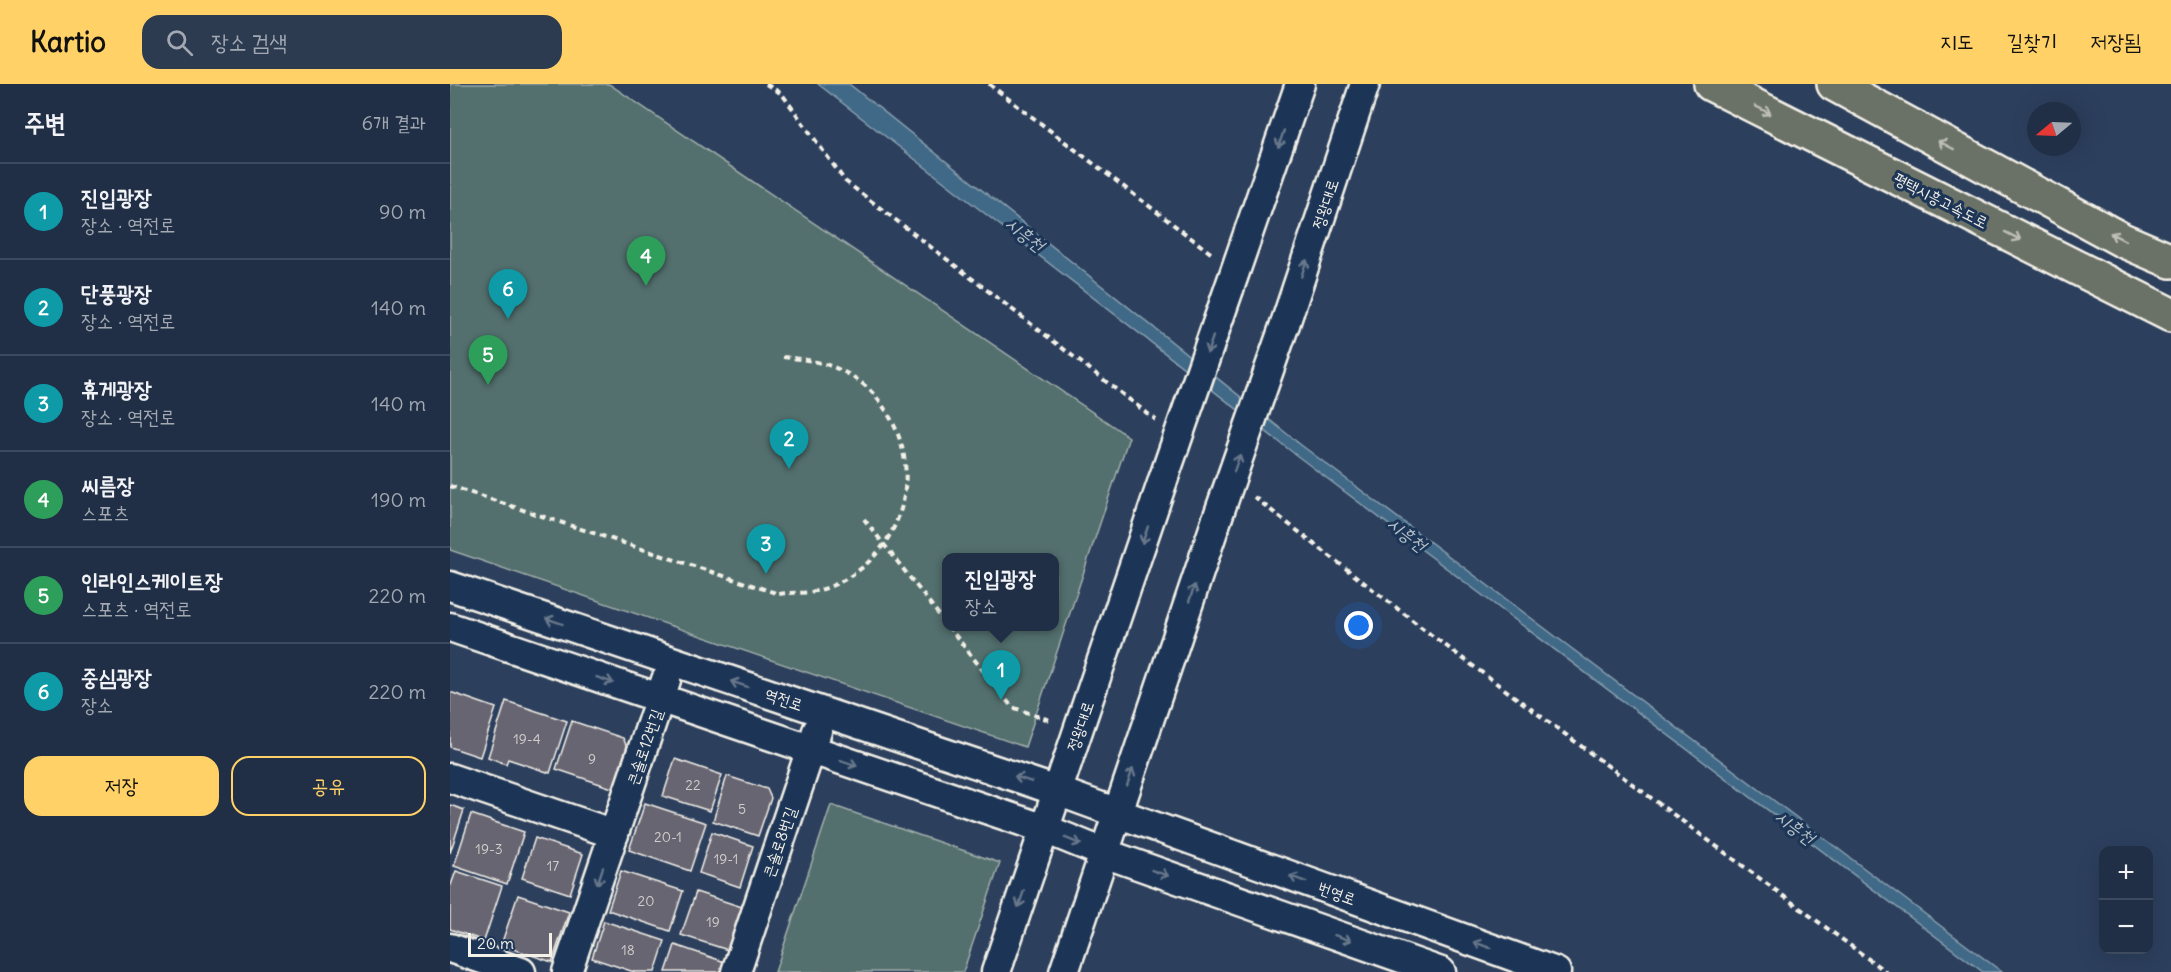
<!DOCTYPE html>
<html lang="ko">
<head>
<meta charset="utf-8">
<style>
  body { margin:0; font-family:Delius,"Poor Story",sans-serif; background:#2d3b51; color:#f1f3f6 }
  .controls { position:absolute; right:18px; bottom:18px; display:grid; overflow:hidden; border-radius:12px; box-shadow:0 6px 24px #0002 }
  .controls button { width:54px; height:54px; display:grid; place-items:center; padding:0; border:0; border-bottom:2px solid #3e4a5f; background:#212f46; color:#f1f3f6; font:30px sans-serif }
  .compass { position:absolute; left:1577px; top:18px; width:54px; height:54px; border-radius:50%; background:#212f46; box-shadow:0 6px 24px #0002; rotate:251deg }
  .scale { position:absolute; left:18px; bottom:15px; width:84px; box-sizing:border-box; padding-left:6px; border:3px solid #f4f1e8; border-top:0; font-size:16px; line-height:21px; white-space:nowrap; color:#f4f1e8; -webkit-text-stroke:4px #1d3557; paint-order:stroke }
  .you { position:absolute; left:909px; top:542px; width:21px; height:21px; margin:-15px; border:4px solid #fff; border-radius:50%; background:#1a73e8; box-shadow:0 0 0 9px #1a73e833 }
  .badge { display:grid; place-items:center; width:39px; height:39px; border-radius:50%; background:#ffd166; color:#fff; font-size:20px; font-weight:700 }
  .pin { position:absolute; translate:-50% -50px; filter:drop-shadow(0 2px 3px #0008) }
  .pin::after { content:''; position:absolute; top:32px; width:21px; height:18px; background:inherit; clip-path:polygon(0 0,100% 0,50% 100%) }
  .popup { position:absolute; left:492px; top:469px; width:117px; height:78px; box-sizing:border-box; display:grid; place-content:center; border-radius:12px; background:#212f46; filter:drop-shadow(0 2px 4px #0005); font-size:20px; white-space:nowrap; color:#a2a9b3 }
  .popup b { font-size:22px; color:#f1f3f6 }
  .popup::after { content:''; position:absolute; left:50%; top:100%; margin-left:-12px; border:12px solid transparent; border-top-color:#212f46 }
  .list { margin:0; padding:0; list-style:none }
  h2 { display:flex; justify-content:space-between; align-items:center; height:78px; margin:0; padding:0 24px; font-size:26px }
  h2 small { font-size:20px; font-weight:400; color:#a2a9b3 }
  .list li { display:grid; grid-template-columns:39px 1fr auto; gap:18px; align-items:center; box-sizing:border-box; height:96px; padding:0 24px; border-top:2px solid #3e4a5f }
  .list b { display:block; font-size:22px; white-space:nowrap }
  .list p { margin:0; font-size:20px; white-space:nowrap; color:#a2a9b3 }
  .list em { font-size:20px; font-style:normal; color:#a2a9b3 }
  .actions { display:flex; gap:12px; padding:18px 24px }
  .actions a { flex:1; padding:14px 0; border:2px solid #ffd166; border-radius:18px; text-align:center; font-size:21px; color:#ffd166 }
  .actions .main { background:#ffd166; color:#111 }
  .icon { flex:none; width:33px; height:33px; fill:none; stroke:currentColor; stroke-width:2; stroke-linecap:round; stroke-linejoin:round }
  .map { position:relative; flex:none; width:1721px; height:888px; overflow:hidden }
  header { display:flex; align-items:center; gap:36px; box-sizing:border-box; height:84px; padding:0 30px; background:#ffd166; color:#111 }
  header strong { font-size:28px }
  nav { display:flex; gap:33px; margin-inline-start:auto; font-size:21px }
  .search { width:420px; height:54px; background:#2d3b51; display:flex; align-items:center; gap:15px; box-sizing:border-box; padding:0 21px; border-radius:18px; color:#a2a9b3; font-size:22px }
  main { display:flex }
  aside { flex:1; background:#212f46 }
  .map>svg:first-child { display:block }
  .green { fill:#526f6e; stroke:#a3b0ab; stroke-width:1.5; fill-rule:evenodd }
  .water { fill:#406987; stroke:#889fae; stroke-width:1.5 }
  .building { fill:#686573; stroke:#f4f1e8; stroke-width:1.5 }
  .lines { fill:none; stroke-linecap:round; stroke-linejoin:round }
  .minor-casing { stroke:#f4f1e8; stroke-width:33 }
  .highway-casing { stroke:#f4f1e8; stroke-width:38 }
  .path { stroke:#f4f1e8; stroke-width:4; stroke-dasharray:6 4.5; stroke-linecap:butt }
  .minor { stroke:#1d3557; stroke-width:28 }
  .highway { stroke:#6a7166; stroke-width:33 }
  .minor-bridge-casing { stroke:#f4f1e8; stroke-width:33; stroke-linecap:butt }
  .minor-bridge { stroke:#1d3557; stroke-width:28 }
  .oneway { stroke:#bdbeb4 }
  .oneway2 { stroke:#68778a }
  .labels { text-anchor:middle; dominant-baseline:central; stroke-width:6; stroke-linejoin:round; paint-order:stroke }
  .number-label { font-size:14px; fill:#d1cecb }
  .street-label { font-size:16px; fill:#f4f1e8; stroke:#1d3557 }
  .water-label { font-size:18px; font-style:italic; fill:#b5c1c6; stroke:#1d3557 }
</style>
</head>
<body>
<header>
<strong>Kartio</strong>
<div class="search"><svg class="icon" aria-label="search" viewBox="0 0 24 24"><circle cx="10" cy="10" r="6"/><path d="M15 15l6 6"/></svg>장소 검색</div>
<nav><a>지도</a><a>길찾기</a><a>저장됨</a></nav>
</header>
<main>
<aside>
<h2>주변<small>6개 결과</small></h2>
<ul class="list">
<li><span class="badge" style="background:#0f9aa8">1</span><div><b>진입광장</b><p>장소 · 역전로</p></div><em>90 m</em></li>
<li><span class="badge" style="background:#0f9aa8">2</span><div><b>단풍광장</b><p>장소 · 역전로</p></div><em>140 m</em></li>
<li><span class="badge" style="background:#0f9aa8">3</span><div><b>휴게광장</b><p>장소 · 역전로</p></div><em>140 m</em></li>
<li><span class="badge" style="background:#2e9e5b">4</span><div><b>씨름장</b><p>스포츠</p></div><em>190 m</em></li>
<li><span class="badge" style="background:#2e9e5b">5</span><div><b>인라인스케이트장</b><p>스포츠 · 역전로</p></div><em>220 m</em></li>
<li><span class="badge" style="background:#0f9aa8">6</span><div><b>중심광장</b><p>장소</p></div><em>220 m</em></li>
</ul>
<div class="actions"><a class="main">저장</a><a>공유</a></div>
</aside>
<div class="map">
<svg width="1721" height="888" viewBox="0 0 1721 888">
  <rect width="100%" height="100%" fill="#2c3f5d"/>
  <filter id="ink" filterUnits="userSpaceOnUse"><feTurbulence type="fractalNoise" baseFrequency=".0167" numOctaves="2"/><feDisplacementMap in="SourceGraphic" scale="12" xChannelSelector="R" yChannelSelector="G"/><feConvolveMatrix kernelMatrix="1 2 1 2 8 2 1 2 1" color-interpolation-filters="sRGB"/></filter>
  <g filter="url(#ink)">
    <g class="green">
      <path d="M0 0H159L679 353 575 663 0 466ZM497 474H605V542H497Z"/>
      <polygon points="381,721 550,779 513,888 325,888"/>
    </g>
    <polygon class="water" points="368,0 399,0 851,361 1552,888 1533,888 846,371"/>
    <g class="building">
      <polygon points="0,608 46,624 30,673 0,663"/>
      <polygon points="56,617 117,637 100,689 58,675 56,680 38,673"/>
      <polygon points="122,637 173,654 178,665 165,705 106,685"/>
      <polygon points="225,675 272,691 260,727 213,712"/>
      <polygon points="277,692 317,705 321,714 308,752 263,737"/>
      <polygon points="195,719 256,739 240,787 179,766"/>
      <polygon points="0,721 14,726 0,769"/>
      <polygon points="21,730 74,748 57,800 4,782"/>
      <polygon points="262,748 303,762 290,803 249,789"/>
      <polygon points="85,754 133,770 120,810 72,794"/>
      <polygon points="6,787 52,802 34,857 0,845 0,804"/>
      <polygon points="171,787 233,807 220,847 158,826"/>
      <polygon points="246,808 295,824 281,867 231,851"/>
      <polygon points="68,811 119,828 102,878 51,861"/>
      <polygon points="154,837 215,857 205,888 184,888 142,874"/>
      <polygon points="225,861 275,878 272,888 216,888"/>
    </g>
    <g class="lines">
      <g class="minor-casing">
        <g id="minor">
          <polyline points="779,205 850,0"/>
          <polyline points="835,240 915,0"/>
          <polyline points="0,502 607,707 1106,888"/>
          <polyline points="0,543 595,745 654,769 991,888"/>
          <polyline points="0,694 164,750"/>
          <polyline points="0,864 71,888"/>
          <polyline points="117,888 216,596"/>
          <polyline points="286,888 367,647"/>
          <polyline points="546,888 713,396"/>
          <polyline points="614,888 767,435"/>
        </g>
      </g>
      <g class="highway-casing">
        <g id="highway">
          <polyline points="1261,0 1721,231"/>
          <polyline points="1384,0 1672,156 1721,177"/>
        </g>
      </g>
      <g class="path">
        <polyline points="316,0 332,10 395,97 706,336"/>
        <polyline points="539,0 762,170"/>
        <path d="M0 402 329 510C342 508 357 510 370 506 442 484 477 404 442 337 433 320 420 303 403 293 379 278 360 276 333 273"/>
        <polyline points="804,413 980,550 1436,888"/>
        <polyline points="414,435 497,541"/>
        <polyline points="498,542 562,623 602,637"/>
      </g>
      <use href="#minor" class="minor"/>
      <use href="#highway" class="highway"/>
      <g class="minor-bridge-casing">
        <g id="minor-bridge">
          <polyline points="713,396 779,205"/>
          <polyline points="767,435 835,240"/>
        </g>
      </g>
      <use href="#minor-bridge" class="minor-bridge"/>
    </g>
    <defs><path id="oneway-shaft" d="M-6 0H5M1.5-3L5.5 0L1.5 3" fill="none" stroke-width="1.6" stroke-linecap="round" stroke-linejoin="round" transform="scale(1.5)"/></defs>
    <g class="oneway">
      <use href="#oneway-shaft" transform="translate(1313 26) rotate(27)"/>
      <use href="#oneway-shaft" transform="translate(1496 61) rotate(-152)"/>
      <use href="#oneway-shaft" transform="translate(1563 152) rotate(27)"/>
      <use href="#oneway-shaft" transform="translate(1668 153) rotate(-153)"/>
    </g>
    <g class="oneway2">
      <use href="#oneway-shaft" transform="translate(831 55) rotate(109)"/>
      <use href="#oneway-shaft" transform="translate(854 184) rotate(-72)"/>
      <use href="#oneway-shaft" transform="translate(760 261) rotate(109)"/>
      <use href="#oneway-shaft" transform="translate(787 379) rotate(-71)"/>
      <use href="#oneway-shaft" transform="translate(695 451) rotate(109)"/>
      <use href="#oneway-shaft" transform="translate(742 509) rotate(-71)"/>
      <use href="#oneway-shaft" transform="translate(104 537) rotate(-161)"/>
      <use href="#oneway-shaft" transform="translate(155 596) rotate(19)"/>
      <use href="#oneway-shaft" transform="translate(289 600) rotate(-161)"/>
      <use href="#oneway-shaft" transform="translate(399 679) rotate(19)"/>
      <use href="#oneway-shaft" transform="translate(680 693) rotate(-71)"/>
      <use href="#oneway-shaft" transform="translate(573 695) rotate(-161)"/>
      <use href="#oneway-shaft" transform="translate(623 757) rotate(22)"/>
      <use href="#oneway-shaft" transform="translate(710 789) rotate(19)"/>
      <use href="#oneway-shaft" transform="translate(150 792) rotate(109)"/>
      <use href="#oneway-shaft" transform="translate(848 795) rotate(-160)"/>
      <use href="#oneway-shaft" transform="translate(571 815) rotate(109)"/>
      <use href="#oneway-shaft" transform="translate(893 854) rotate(19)"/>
      <use href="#oneway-shaft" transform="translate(1032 861) rotate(-160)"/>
    </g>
  </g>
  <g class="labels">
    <g class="number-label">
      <text x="77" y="655">19-4</text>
      <text x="142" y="675">9</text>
      <text x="243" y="701">22</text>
      <text x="292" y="725">5</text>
      <text x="218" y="753">20-1</text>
      <text x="39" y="765">19-3</text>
      <text x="276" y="775">19-1</text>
      <text x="103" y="782">17</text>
      <text x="196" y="817">20</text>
      <text x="263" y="838">19</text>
      <text x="178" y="866">18</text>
    </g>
    <g class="street-label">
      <text transform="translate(1491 116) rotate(27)">평택시흥고속도로</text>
      <text transform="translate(875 120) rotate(-72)">정왕대로</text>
      <text transform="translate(334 615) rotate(19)">역전로</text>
      <text transform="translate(630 642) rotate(-71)">정왕대로</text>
      <text transform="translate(194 663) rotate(-71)">큰솔로12번길</text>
      <text transform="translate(329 758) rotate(-71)">큰솔로8번길</text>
      <text transform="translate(887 809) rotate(20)">번영로</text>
    </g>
    <g class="water-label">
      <text transform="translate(575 150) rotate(38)">시흥천</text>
      <text transform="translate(957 450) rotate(38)">시흥천</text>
      <text transform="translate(1345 743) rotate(37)">시흥천</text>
    </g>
  </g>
</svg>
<div class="controls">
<button>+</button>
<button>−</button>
</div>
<svg class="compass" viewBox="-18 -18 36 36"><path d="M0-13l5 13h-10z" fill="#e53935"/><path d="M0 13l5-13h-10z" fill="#a2a9b3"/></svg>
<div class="scale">20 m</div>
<div class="you"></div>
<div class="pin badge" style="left:551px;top:616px;background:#0f9aa8">1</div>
<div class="popup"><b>진입광장</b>장소</div>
<div class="pin badge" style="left:339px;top:385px;background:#0f9aa8">2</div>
<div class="pin badge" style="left:316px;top:490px;background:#0f9aa8">3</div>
<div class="pin badge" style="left:196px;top:202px;background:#2e9e5b">4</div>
<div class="pin badge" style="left:38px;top:301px;background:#2e9e5b">5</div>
<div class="pin badge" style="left:58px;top:235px;background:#0f9aa8">6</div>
</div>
</main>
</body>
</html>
